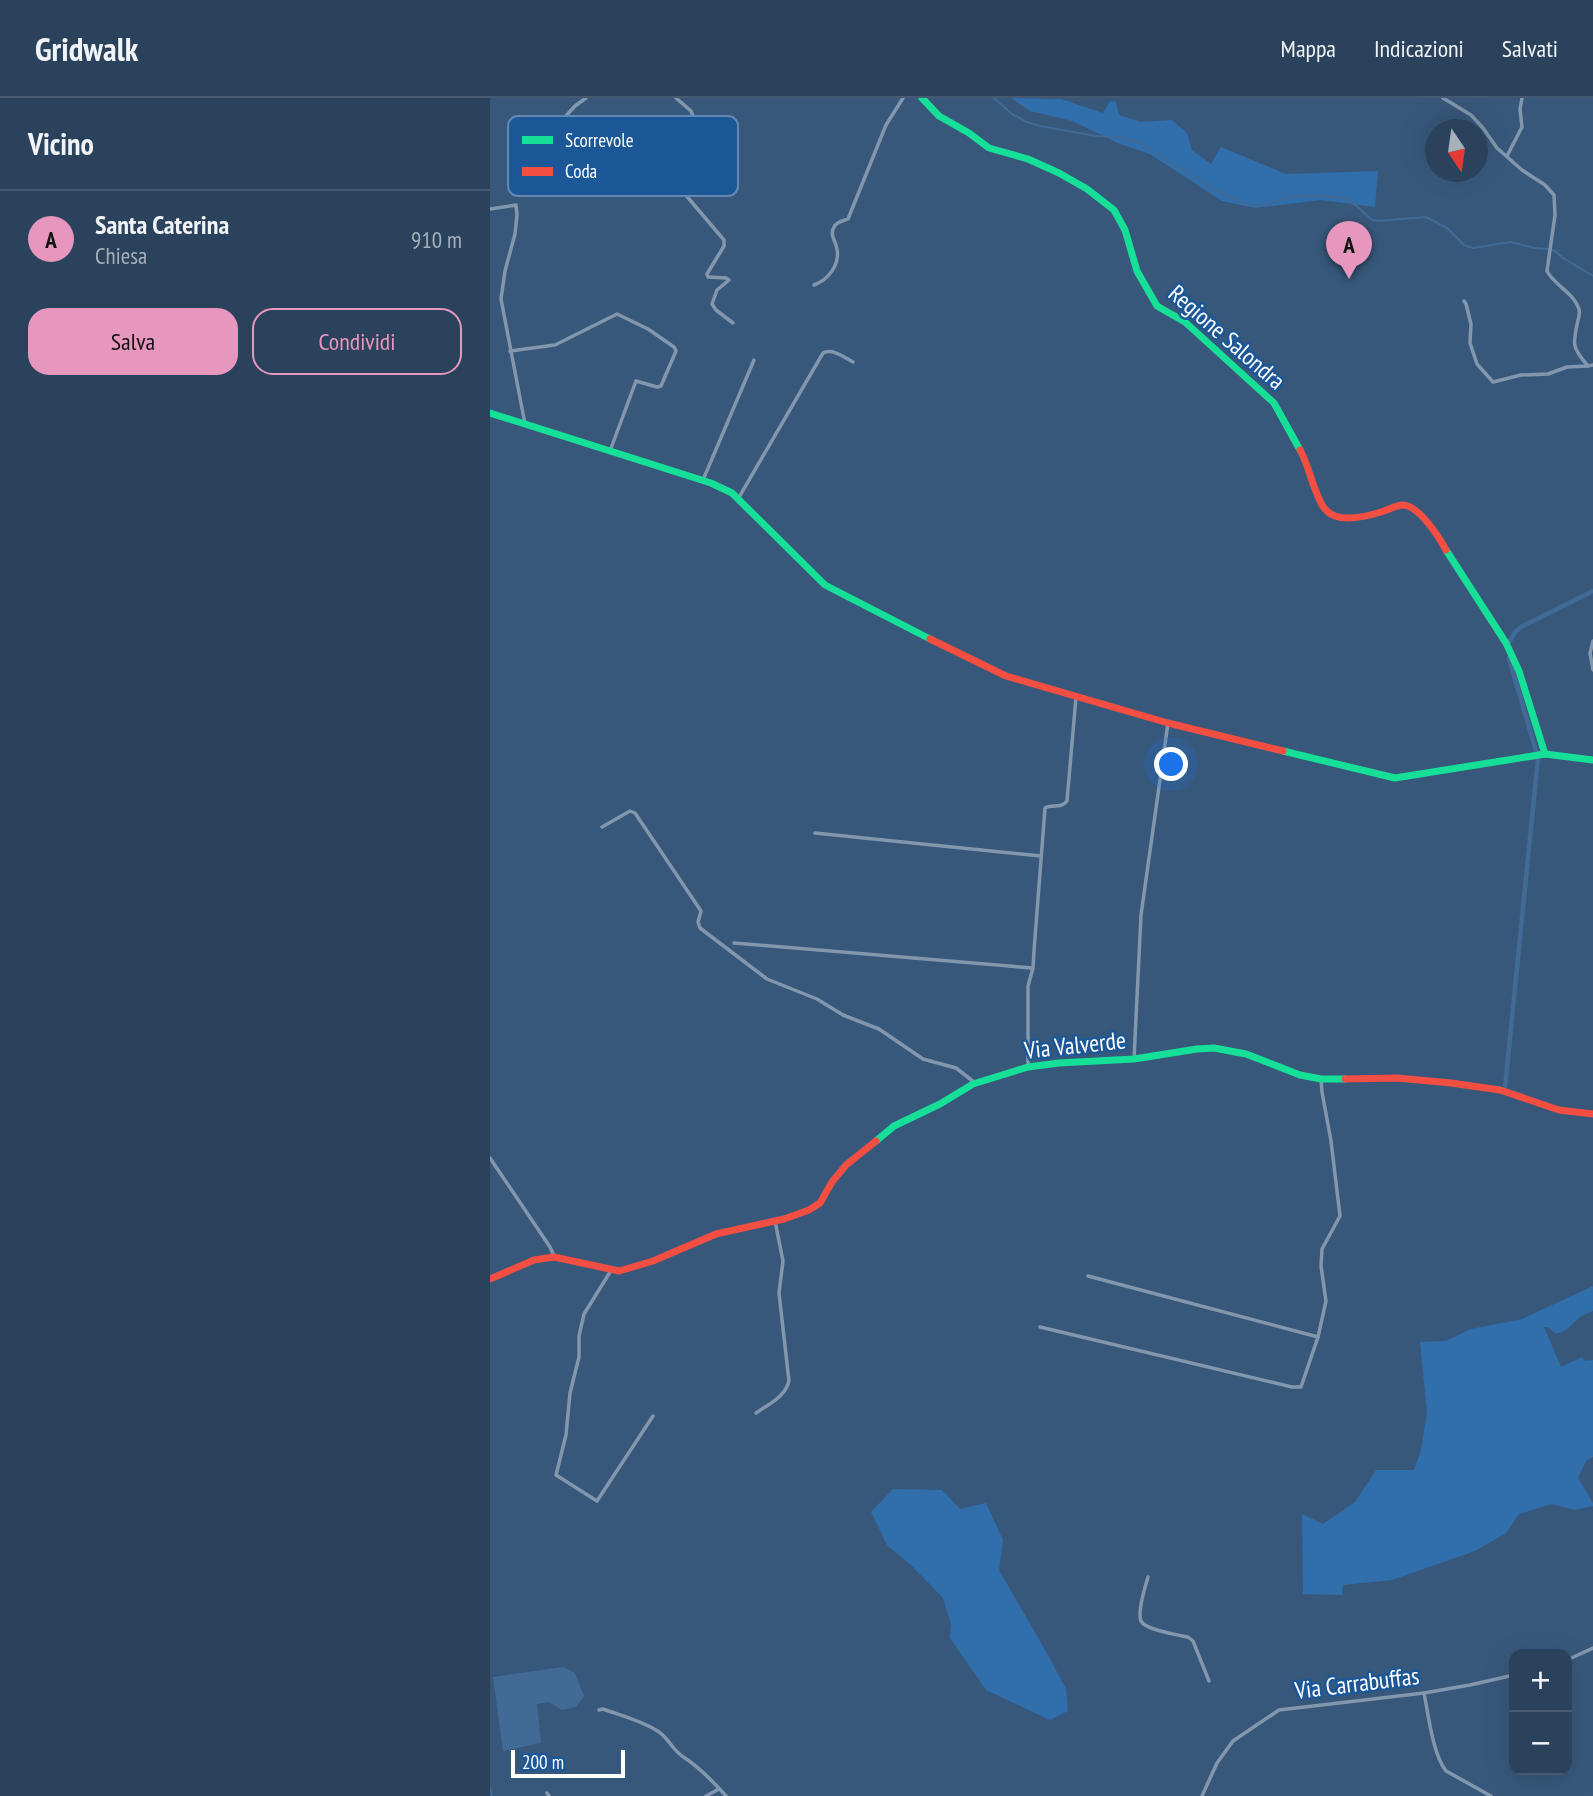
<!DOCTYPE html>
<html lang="it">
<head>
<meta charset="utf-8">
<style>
  body { margin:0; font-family:"PT Sans Narrow",sans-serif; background:#364d65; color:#f1f3f6 }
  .controls { position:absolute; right:21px; bottom:21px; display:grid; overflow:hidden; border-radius:14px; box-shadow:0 7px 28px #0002 }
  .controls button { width:63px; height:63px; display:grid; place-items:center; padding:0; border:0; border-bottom:2px solid #465b72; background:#2a425c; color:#f1f3f6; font:35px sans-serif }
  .compass { position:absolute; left:935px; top:21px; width:63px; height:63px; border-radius:50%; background:#2a425c; box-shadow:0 7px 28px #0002; rotate:167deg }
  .scale { position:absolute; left:21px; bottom:18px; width:114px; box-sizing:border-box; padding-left:7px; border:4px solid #fff; border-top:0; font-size:19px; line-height:24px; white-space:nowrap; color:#fff; -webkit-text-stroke:5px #1c5797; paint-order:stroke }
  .you { position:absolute; left:682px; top:667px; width:24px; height:24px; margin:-18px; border:5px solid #fff; border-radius:50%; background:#1a73e8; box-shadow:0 0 0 10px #1a73e833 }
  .badge { display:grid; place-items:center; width:46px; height:46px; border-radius:50%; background:#e797bd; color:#111; font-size:23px; font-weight:700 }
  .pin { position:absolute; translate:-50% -58px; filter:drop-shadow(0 2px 4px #0008) }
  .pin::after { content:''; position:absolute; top:37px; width:24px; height:21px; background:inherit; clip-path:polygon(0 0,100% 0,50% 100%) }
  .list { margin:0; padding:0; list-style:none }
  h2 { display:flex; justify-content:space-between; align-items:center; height:91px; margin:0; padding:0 28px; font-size:30px }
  h2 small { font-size:23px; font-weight:400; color:#a5b0bb }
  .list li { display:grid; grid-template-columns:46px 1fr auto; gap:21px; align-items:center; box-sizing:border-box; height:98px; padding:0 28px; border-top:2px solid #465b72 }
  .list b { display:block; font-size:26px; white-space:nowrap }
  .list p { margin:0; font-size:23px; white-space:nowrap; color:#a5b0bb }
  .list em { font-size:23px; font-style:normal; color:#a5b0bb }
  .actions { display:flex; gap:14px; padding:21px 28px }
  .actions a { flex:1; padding:16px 0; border:2px solid #e797bd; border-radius:21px; text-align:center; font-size:24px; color:#e797bd }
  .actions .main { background:#e797bd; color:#111 }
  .map { position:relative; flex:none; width:1103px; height:1698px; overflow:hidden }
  header { display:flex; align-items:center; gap:42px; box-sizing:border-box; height:98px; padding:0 35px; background:#2a425c; border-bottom:2px solid #465b72 }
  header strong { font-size:33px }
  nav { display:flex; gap:38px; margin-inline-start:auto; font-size:24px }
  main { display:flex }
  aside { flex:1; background:#2a425c }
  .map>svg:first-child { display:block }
  .green { fill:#316eac }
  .water { fill:#416a96 }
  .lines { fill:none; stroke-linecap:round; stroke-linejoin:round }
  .stream { stroke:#416a96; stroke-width:2 }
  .canal { stroke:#416a96; stroke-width:4.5 }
  .street { stroke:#8297ad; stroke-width:3.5 }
  .fast { stroke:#16e098; stroke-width:7 }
  .jam { stroke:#f24e42; stroke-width:7 }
  .labels { text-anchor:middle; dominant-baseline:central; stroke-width:5; stroke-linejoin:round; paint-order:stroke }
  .street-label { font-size:24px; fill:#fff; stroke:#1c5797 }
  .key { fill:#1c5797; stroke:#6089b6; stroke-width:2 }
  .key-label { font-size:19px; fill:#fff }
</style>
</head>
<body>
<header>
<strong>Gridwalk</strong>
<nav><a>Mappa</a><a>Indicazioni</a><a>Salvati</a></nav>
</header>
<main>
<aside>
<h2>Vicino<small></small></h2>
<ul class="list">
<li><span class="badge">A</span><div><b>Santa Caterina</b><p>Chiesa</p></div><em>910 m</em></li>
</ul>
<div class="actions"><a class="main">Salva</a><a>Condividi</a></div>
</aside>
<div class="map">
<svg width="1103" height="1698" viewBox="0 0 1103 1698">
  <rect width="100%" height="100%" fill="#38587b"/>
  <g class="green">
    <polygon points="521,0 571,1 613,15 620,3 626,4 629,17 651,24 682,22 697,35 702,52 721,66 731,49 796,76 888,73 885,109 831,102 765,110 732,103 660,56 630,46 582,23 540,13"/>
    <polygon points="1103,1188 1103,1213 1091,1218 1076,1232 1066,1236 1058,1229 1054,1229 1071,1269 1092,1259 1095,1263 1103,1262 1103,1359 1096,1363 1088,1380 1103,1405 1103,1408 1085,1412 1062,1406 1029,1416 1016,1435 985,1453 902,1482 853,1487 852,1497 813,1496 812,1416 833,1426 865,1404 886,1372 924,1372 931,1352 937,1314 930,1244 956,1243 981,1231 1032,1221"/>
    <polygon points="403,1391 452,1392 470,1411 496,1405 513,1442 509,1472 558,1557 576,1591 578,1613 560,1622 496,1592 460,1540 461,1526 453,1500 423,1469 397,1447 381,1414"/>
  </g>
  <polygon class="water" points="73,1569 85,1575 94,1598 86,1609 72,1612 59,1604 47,1606 51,1645 13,1653 3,1579"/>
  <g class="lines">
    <g class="stream">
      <polyline points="504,0 522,16 537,24 550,28 606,38 630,39 649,45 727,93 761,108 777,107 791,101 810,98 839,98 860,102 882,122 888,123 936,119 957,130 974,147 983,150 1021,144 1044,150 1057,151 1065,153 1073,160 1103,178"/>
      <polyline points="0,1690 2,1698"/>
    </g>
    <g class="canal">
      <polyline points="1020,543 1025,534 1031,529 1103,493"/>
      <polyline points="1015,990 1048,660 1019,560"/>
    </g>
    <g class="street">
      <polyline points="186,0 201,13 203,18 194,29 190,61 181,78 188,88 234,142 234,148 217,176 218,179 236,180 239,182 227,192 222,206 226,212 243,225"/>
      <path d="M953 0 981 17 993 30 1007 50 1032 72 1055 87 1064 97 1065 117 1057 173C1064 187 1084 195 1089 211 1090 215 1089 219 1088 222 1083 246 1081 249 1098 268L1103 267"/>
      <polyline points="75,19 85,8 96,0"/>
      <polyline points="1017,58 1032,29 1030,11 1032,0"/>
      <polyline points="0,111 26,107 27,117 25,136 15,173 11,201 35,326"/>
      <path d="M324 187C338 182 350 167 347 151 346 143 339 137 344 129 347 123 353 123 358 121L396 27 413 0"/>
      <polyline points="974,203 976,206 981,226 980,245 987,266 1003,284 1031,277 1058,276 1077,269 1098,268"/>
      <polyline points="20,253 65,247 127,216 158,231 184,249 186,253 171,288 167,289 146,283 120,353"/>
      <polyline points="213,382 264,262"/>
      <path d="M248 401 333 255C342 250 354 259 363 264"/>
      <polyline points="1103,543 1100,555 1103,572"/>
      <polyline points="112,729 140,713 145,715 211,813 208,824 210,830 277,881 327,901 353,917 389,931 433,961 466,970 484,984"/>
      <polyline points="325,735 551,758"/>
      <polyline points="244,845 542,870"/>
      <polyline points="644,961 651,817 678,625"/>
      <path d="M538 969V888L543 870 544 853 555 710C562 706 571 711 577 703L586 599"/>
      <polyline points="0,1060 60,1149 64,1158"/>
      <polyline points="122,1171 94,1216 89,1238 89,1259 80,1295 76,1337 66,1377 107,1403 163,1318"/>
      <polyline points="598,1178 828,1239"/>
      <polyline points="550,1229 802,1289 811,1289 828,1239 836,1203 831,1168 832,1151 850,1118 841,1043 832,994 831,981"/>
      <path d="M266 1315C279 1306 295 1299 299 1283L289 1195 293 1163 285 1123"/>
      <path d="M658 1479C655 1489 647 1514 651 1523 655 1532 688 1537 698 1539L703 1543 719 1583"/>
      <polyline points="1077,1562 1103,1550"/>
      <path d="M934 1595C938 1615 943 1657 956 1673L1001 1698"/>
      <path d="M109 1612 113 1611C132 1618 153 1623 169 1634 178 1640 183 1652 192 1658 209 1669 222 1682 236 1698"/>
      <polyline points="57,1695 59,1698"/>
      <polyline points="216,1698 229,1691"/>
      <polyline points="712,1698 727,1665 743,1643 789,1612 934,1595 980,1587 1024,1577"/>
    </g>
    <g class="fast">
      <polyline points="432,0 449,18 479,35 499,50 538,61 569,75 597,91 624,112 635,132 647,173 667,208 695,224 784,305 810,352"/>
      <polyline points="0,315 221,385 242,395 335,487 440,541"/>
      <polyline points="956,452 1016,545 1029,573 1055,656"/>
      <polyline points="793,653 905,680 1055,656 1103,662"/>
      <polyline points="386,1043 404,1028 450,1006 483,986 538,969 569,965 644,961 707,951 724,950 756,956 810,977 831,981 855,981"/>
    </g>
    <g class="jam">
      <path d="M810 352C819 367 825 400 835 411 847 426 875 419 891 414 897 412 905 408 912 407 928 406 949 439 956 452"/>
      <polyline points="440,541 516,578 678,625 793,653"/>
      <polyline points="855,981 907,980 961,985 1010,992 1069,1012 1103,1016"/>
      <polyline points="0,1181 44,1162 64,1159 129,1173 163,1163 226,1136 294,1121 319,1112 330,1105 342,1084 356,1067 386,1043"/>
    </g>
  </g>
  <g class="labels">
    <g class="street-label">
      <text transform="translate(737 239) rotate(41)">Regione Salondra</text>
      <text transform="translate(585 947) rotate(-6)">Via Valverde</text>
      <text transform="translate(867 1585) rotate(-7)">Via Carrabuffas</text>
    </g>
  </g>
  <rect x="18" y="18" width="230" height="80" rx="10" class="key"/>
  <rect x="32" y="38" width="31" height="8" fill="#16e098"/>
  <rect x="32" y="69" width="31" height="9" fill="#f24e42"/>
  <g class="key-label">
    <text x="75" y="49">Scorrevole</text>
    <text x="75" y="80">Coda</text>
  </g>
</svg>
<div class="controls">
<button>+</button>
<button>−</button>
</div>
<svg class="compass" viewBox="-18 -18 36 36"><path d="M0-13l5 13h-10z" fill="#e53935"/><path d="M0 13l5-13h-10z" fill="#a5b0bb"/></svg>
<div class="scale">200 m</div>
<div class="you"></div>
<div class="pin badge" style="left:859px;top:181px">A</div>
</div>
</main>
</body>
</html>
